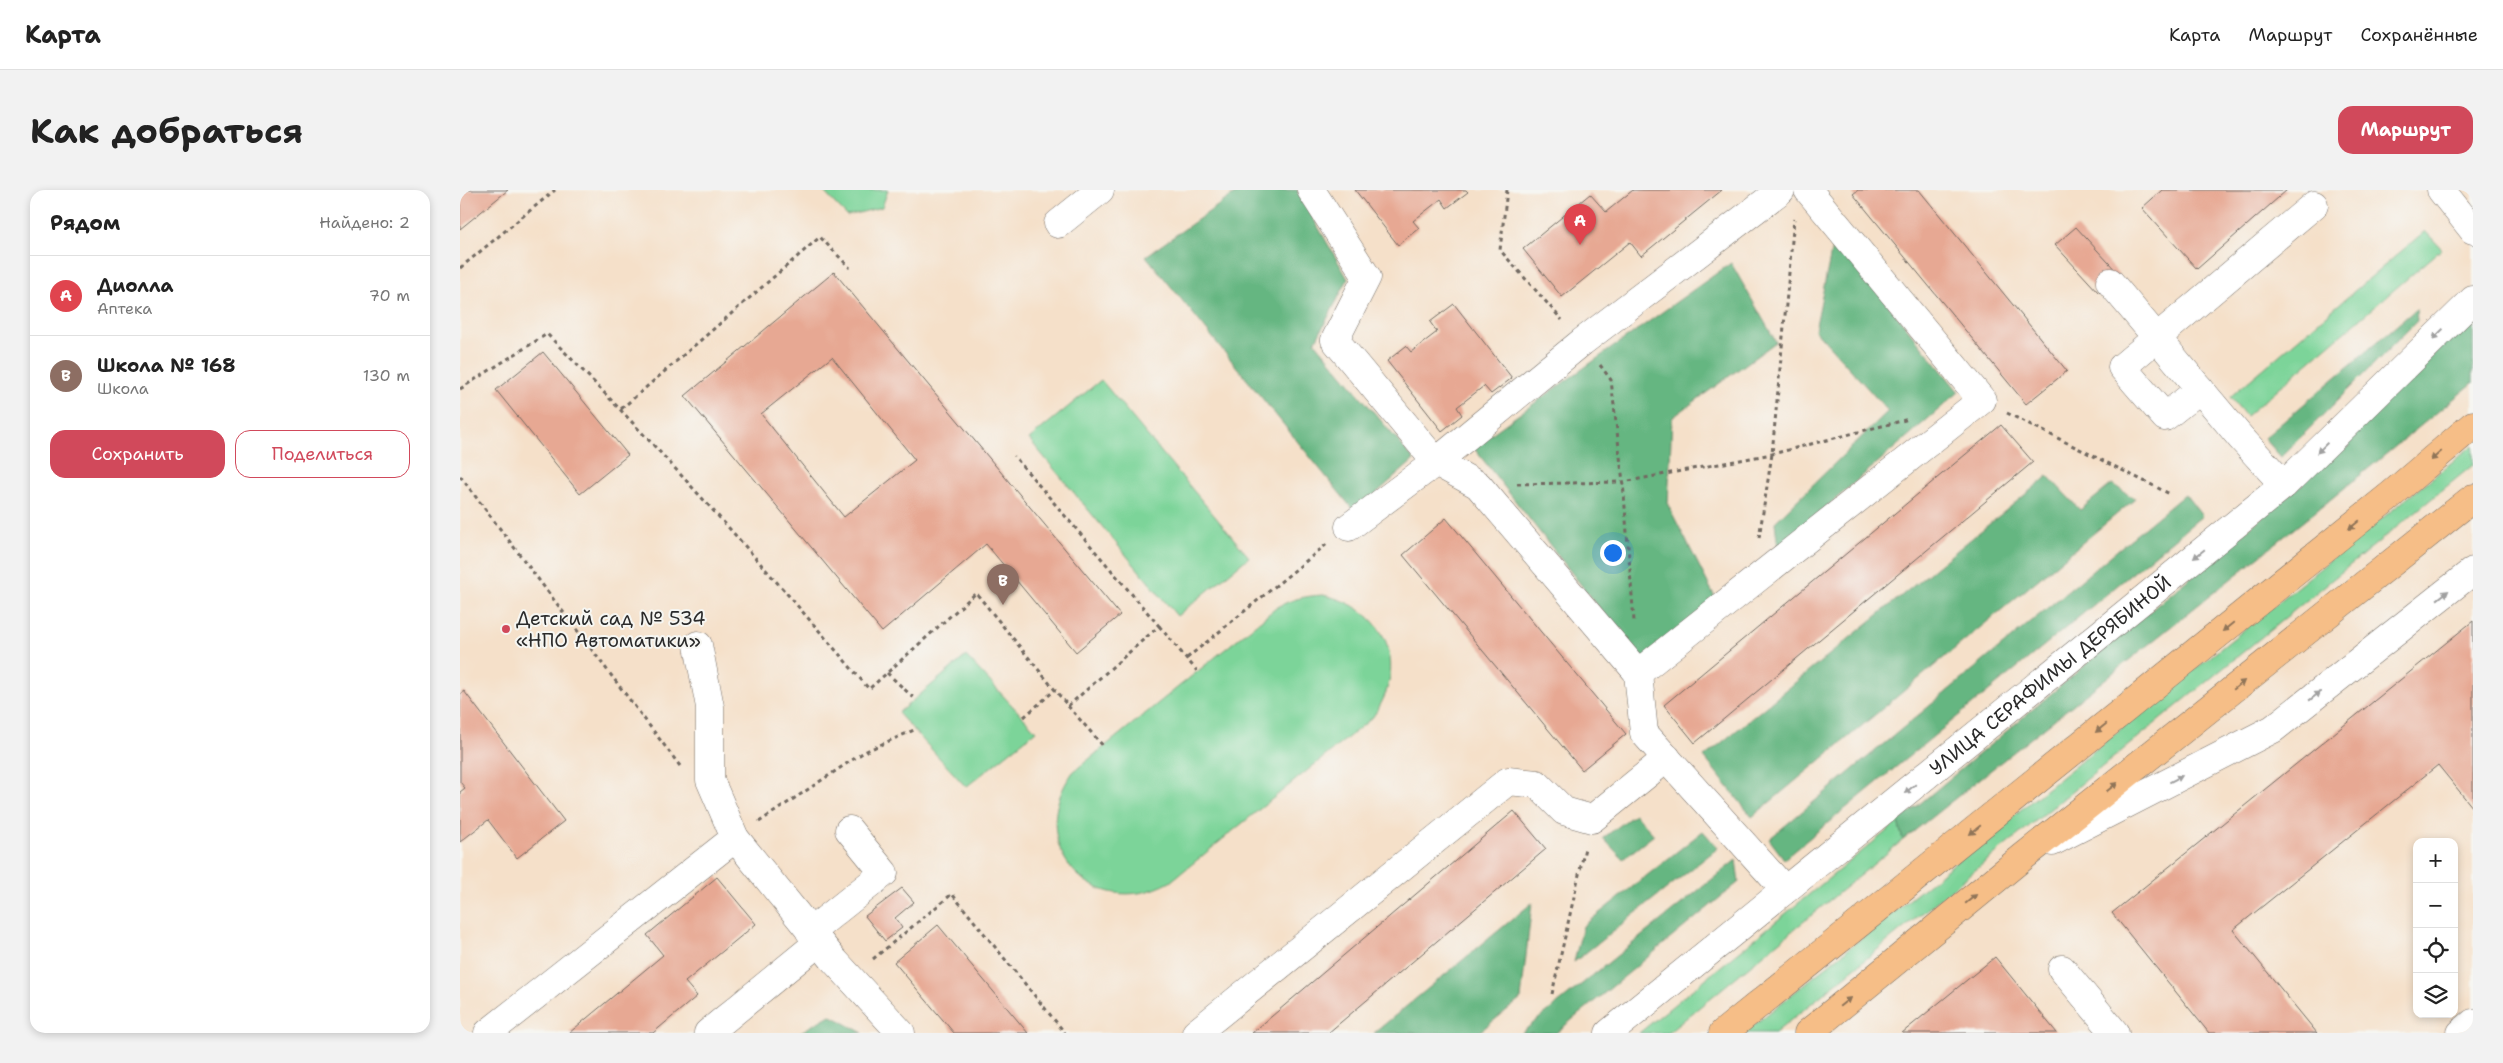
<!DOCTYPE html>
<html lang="ru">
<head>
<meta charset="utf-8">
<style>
  body { margin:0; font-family:"Shantell Sans",sans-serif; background:#f2f2f2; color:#222 }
  .controls { position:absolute; right:15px; bottom:15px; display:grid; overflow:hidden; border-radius:10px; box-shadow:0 2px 8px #0003 }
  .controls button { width:45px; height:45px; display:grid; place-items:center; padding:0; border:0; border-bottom:1px solid #e0e0e0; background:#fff; color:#222; font:25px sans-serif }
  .you { position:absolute; left:1152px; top:362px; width:18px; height:18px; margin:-12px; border:4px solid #fff; border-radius:50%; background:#1a73e8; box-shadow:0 0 0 8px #1a73e833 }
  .badge { display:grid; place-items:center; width:32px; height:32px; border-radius:50%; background:#d1495b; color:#fff; font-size:16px; font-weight:700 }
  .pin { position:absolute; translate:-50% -41px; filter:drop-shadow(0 1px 2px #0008) }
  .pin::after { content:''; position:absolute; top:26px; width:18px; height:15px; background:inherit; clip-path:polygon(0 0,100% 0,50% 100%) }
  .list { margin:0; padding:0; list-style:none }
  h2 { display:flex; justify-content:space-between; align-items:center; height:65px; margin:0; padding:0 20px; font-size:21px }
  h2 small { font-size:16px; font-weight:400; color:#767676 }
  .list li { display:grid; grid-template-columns:32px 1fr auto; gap:15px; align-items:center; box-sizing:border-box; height:80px; padding:0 20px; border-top:1px solid #e0e0e0 }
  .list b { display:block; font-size:19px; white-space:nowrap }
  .list p { margin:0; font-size:16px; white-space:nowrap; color:#767676 }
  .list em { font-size:16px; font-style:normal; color:#767676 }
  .actions { display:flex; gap:10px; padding:15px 20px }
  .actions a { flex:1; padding:11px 0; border:1px solid #d1495b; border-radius:15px; text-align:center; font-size:18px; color:#d1495b }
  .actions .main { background:#d1495b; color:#fff }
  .icon { flex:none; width:28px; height:28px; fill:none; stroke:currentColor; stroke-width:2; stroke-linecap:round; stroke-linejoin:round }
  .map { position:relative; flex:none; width:2013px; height:843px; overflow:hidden; border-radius:15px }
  header { display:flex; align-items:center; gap:30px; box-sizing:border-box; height:70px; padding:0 25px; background:#fff; border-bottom:1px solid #e0e0e0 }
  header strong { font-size:24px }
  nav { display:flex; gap:28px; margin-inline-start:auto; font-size:18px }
  .intro { display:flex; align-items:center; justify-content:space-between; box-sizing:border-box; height:120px; padding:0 30px }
  h1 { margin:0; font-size:35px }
  .button { padding:12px 22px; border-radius:15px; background:#d1495b; color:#fff; font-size:18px; font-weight:700 }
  main { display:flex; gap:30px; padding:0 30px }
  aside { flex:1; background:#fff; border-radius:15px; box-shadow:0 2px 8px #0003 }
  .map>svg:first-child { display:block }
  .green { fill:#7cd499; stroke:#548062 }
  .forest { fill:#65b681; stroke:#487056 }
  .building { fill:#e7a893; fill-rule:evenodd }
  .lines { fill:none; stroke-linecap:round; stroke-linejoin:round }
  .minor-casing { stroke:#726a62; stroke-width:29 }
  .major-casing { stroke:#726a62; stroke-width:29 }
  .path { stroke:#726a62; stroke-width:3; stroke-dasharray:4 4; stroke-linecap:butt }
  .minor { stroke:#fff; stroke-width:28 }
  .major { stroke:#f6be87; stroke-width:28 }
  .oneway { fill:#a0a0a0 }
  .oneway2 { fill:#907459 }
  .poi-dot { fill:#d1495b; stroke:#f6f6f2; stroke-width:2 }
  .labels { text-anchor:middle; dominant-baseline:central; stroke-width:4; stroke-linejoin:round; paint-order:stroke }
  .poi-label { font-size:19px; fill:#2b2b2b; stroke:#f6f6f2; text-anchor:start }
  .street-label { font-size:19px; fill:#2b2b2b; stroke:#f6f6f2 }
</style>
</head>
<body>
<header>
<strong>Карта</strong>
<nav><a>Карта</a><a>Маршрут</a><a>Сохранённые</a></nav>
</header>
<div class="intro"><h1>Как добраться</h1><a class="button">Маршрут</a></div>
<main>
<aside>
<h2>Рядом<small>Найдено: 2</small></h2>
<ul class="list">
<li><span class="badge" style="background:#e0444e">A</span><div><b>Диолла</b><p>Аптека</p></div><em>70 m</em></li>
<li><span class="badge" style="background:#8d6e63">B</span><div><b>Школа № 168</b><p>Школа</p></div><em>130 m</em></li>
</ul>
<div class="actions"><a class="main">Сохранить</a><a>Поделиться</a></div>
</aside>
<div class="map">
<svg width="2013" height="843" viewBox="0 0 2013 843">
  <rect width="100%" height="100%" fill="#f6f6f2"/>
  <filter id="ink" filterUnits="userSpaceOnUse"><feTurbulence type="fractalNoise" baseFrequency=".02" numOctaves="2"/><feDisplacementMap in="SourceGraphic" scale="10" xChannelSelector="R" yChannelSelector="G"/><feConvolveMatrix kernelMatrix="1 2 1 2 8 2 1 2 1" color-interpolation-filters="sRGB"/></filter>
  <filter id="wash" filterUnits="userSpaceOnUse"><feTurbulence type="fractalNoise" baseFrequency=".0096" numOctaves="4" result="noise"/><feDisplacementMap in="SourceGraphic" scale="20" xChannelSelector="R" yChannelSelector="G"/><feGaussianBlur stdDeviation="1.12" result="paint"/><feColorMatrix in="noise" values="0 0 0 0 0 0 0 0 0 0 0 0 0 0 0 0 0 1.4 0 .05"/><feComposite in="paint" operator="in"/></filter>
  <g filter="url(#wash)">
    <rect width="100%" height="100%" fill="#f5e0c9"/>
    <g class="green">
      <polygon points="362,0 428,0 422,17 387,26"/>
      <polygon points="1965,41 1982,59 1786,226 1770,207"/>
      <polygon points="641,190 789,367 717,426 569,249"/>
      <polygon points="2013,255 2013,275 1315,843 1284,843"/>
      <path d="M863 405C926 418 951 475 912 528L710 692C632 735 561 653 613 582L816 418C831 409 845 406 863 405Z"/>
      <polygon points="506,466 576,541 506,597 438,523"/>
      <polygon points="1438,632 1443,650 1208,843 1179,843"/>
    </g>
    <g class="forest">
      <polygon points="780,0 837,0 888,89 855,152 954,270 895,322 686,66"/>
      <polygon points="1374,48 1499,202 1318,359 1315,332 1428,221 1355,140"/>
      <polygon points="1271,73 1316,152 1212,228 1208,315 1258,413 1183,474 1013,257"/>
      <polygon points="1956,119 1957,131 1821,267 1804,248"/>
      <polygon points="2013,124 2013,193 1865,314 1443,650 1438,632 1843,293"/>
      <polygon points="1588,286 1620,320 1652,294 1675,309 1292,627 1244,567"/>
      <polygon points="1725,304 1742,326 1324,669 1309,649"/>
      <polygon points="1175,624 1194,645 1163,669 1143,648"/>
      <polygon points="1243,641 1258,658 1114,772 1123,736"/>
      <polygon points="1276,670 1279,692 1096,843 1061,843"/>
      <polygon points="1072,713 1061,809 1018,843 914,843"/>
      <polygon points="370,825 403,843 339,843"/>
    </g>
    <g id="blocks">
      <g class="building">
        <polygon points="0,0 48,0 0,39"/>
        <polygon points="895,0 1006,0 1008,2 987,18 981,9 953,31 959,38 938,55"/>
        <polygon points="1173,0 1262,0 1181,66 1170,52 1102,107 1063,59 1130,4 1146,22"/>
        <polygon points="1398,0 1459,0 1607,181 1566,214 1393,4"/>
        <polygon points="1702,0 1827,0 1737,79 1682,18"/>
        <polygon points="1616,37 1659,84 1639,103 1595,55"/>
        <path d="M374 82 660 425 616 462 526 354 422 442 225 206ZM372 167 455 270 384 327 301 224Z"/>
        <polygon points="994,114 1052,188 1031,204 1024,196 997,217 1002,225 982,241 927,171 946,156 951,162 977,142 970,132"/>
        <polygon points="83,162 168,265 120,304 36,200"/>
        <polygon points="1541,235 1573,272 1235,553 1204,515"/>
        <polygon points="986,328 1166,544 1122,580 943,365"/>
        <polygon points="2013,431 2013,618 1978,575 1773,740 1857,843 1749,843 1652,723"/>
        <polygon points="4,501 104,631 57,668 28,630 0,652 0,602 5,598 0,592 0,504"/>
        <polygon points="1054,621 1086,659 868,843 792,843"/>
        <polygon points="257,687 296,734 225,792 237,806 193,843 109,843 203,765 187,745"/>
        <polygon points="442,698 454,712 435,728 442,738 425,751 405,726"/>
        <polygon points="478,735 568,843 494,843 434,772"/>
        <polygon points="1535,767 1597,843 1442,843"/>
      </g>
    </g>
  </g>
  <g filter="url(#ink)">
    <use href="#blocks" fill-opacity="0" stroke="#726a62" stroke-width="1"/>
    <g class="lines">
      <g class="minor-casing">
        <g id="minor">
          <polyline points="851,0 907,87 875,150 976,272 889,337"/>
          <polyline points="1321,0 1122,152 976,272 1018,295 1178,483 1184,543 1325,700"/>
          <polyline points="1981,0 2013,40"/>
          <polyline points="598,34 640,0"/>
          <polyline points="1650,92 1781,248 1824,295"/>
          <polyline points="1740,199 1705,227 1662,177 1854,15"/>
          <polyline points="238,455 250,517 250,590 275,648 373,769 441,843"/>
          <polyline points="1178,483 1522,210 1348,0"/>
          <polyline points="1592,652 1813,539 2013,381"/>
          <polyline points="350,742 424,683 389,640"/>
          <polyline points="1602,779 1655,843"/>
          <polyline points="28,843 275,648"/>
          <polyline points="248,843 359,752"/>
          <polyline points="736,843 1048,591 1077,594 1104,621 1132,629 1207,568"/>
          <path id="s1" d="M1149 843 1824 295 2013 110"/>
          <polyline points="2001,843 2013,833"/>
        </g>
      </g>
      <g class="major-casing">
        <g id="major">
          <polyline points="1263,843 1932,304 2013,235"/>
          <polyline points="1348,843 1563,667 2013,308"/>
        </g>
      </g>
      <g class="path">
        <polyline points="1047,0 1040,60 1102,130"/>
        <polyline points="0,78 95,0"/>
        <polyline points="1140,175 1151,190 1163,292 1174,431"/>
        <path d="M0 199 87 144C200 258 305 377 409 499L516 403 608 516 699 436 554 266"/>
        <polyline points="161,219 360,47 390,78"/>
        <polyline points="1547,223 1710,304"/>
        <polyline points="0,286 220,576"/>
        <polyline points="1057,294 1163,292 1312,264 1449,229"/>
        <polyline points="1299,348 1312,264 1334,29"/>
        <polyline points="699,436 737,481"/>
        <polyline points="727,468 867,354"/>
        <polyline points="427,483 455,509"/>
        <polyline points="608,516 644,557"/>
        <polyline points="564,527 595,500"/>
        <polyline points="299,632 404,562 454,540"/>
        <polyline points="413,769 492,704 605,843"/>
        <polyline points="1092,804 1125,658"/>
      </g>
      <use href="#minor" class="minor"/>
      <use href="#major" class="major"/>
    </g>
    <defs><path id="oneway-solid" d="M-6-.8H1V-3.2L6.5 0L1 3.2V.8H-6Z" transform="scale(1.25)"/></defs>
    <g class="oneway">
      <use href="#oneway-solid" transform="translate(1978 144) rotate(136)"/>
      <use href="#oneway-solid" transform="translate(1862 258) rotate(136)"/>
      <use href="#oneway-solid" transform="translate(1739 364) rotate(141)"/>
      <use href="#oneway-solid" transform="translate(1983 405) rotate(-38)"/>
      <use href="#oneway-solid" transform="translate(1855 506) rotate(-38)"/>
      <use href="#oneway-solid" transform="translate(1716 589) rotate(-27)"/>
      <use href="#oneway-solid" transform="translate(1450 599) rotate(141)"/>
    </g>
    <g class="oneway2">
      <use href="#oneway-solid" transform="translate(1976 266) rotate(139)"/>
      <use href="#oneway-solid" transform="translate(1894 335) rotate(141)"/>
      <use href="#oneway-solid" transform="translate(1768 437) rotate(141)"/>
      <use href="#oneway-solid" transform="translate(1779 495) rotate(-39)"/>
      <use href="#oneway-solid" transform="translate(1641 538) rotate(141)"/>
      <use href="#oneway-solid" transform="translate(1652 597) rotate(-39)"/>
      <use href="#oneway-solid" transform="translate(1515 640) rotate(141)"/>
      <use href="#oneway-solid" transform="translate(1511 709) rotate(-39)"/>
      <use href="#oneway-solid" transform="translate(1385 812) rotate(-39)"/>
    </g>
  </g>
  <circle class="poi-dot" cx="46" cy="439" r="5"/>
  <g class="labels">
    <g class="poi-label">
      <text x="56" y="428">Детский сад № 534<tspan x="56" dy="22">«НПО Автоматики»</tspan></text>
    </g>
    <g class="street-label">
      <text stroke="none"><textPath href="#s1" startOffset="568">УЛИЦА СЕРАФИМЫ ДЕРЯБИНОЙ</textPath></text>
    </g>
  </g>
</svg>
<div class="controls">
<button>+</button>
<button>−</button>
<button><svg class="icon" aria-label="locate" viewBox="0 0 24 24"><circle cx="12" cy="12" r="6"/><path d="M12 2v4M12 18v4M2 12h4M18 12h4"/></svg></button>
<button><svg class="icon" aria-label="layers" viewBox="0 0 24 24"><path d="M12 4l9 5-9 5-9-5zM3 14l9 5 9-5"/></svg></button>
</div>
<div class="you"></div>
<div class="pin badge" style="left:1120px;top:55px;background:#e0444e">A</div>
<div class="pin badge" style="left:543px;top:415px;background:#8d6e63">B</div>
</div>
</main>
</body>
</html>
